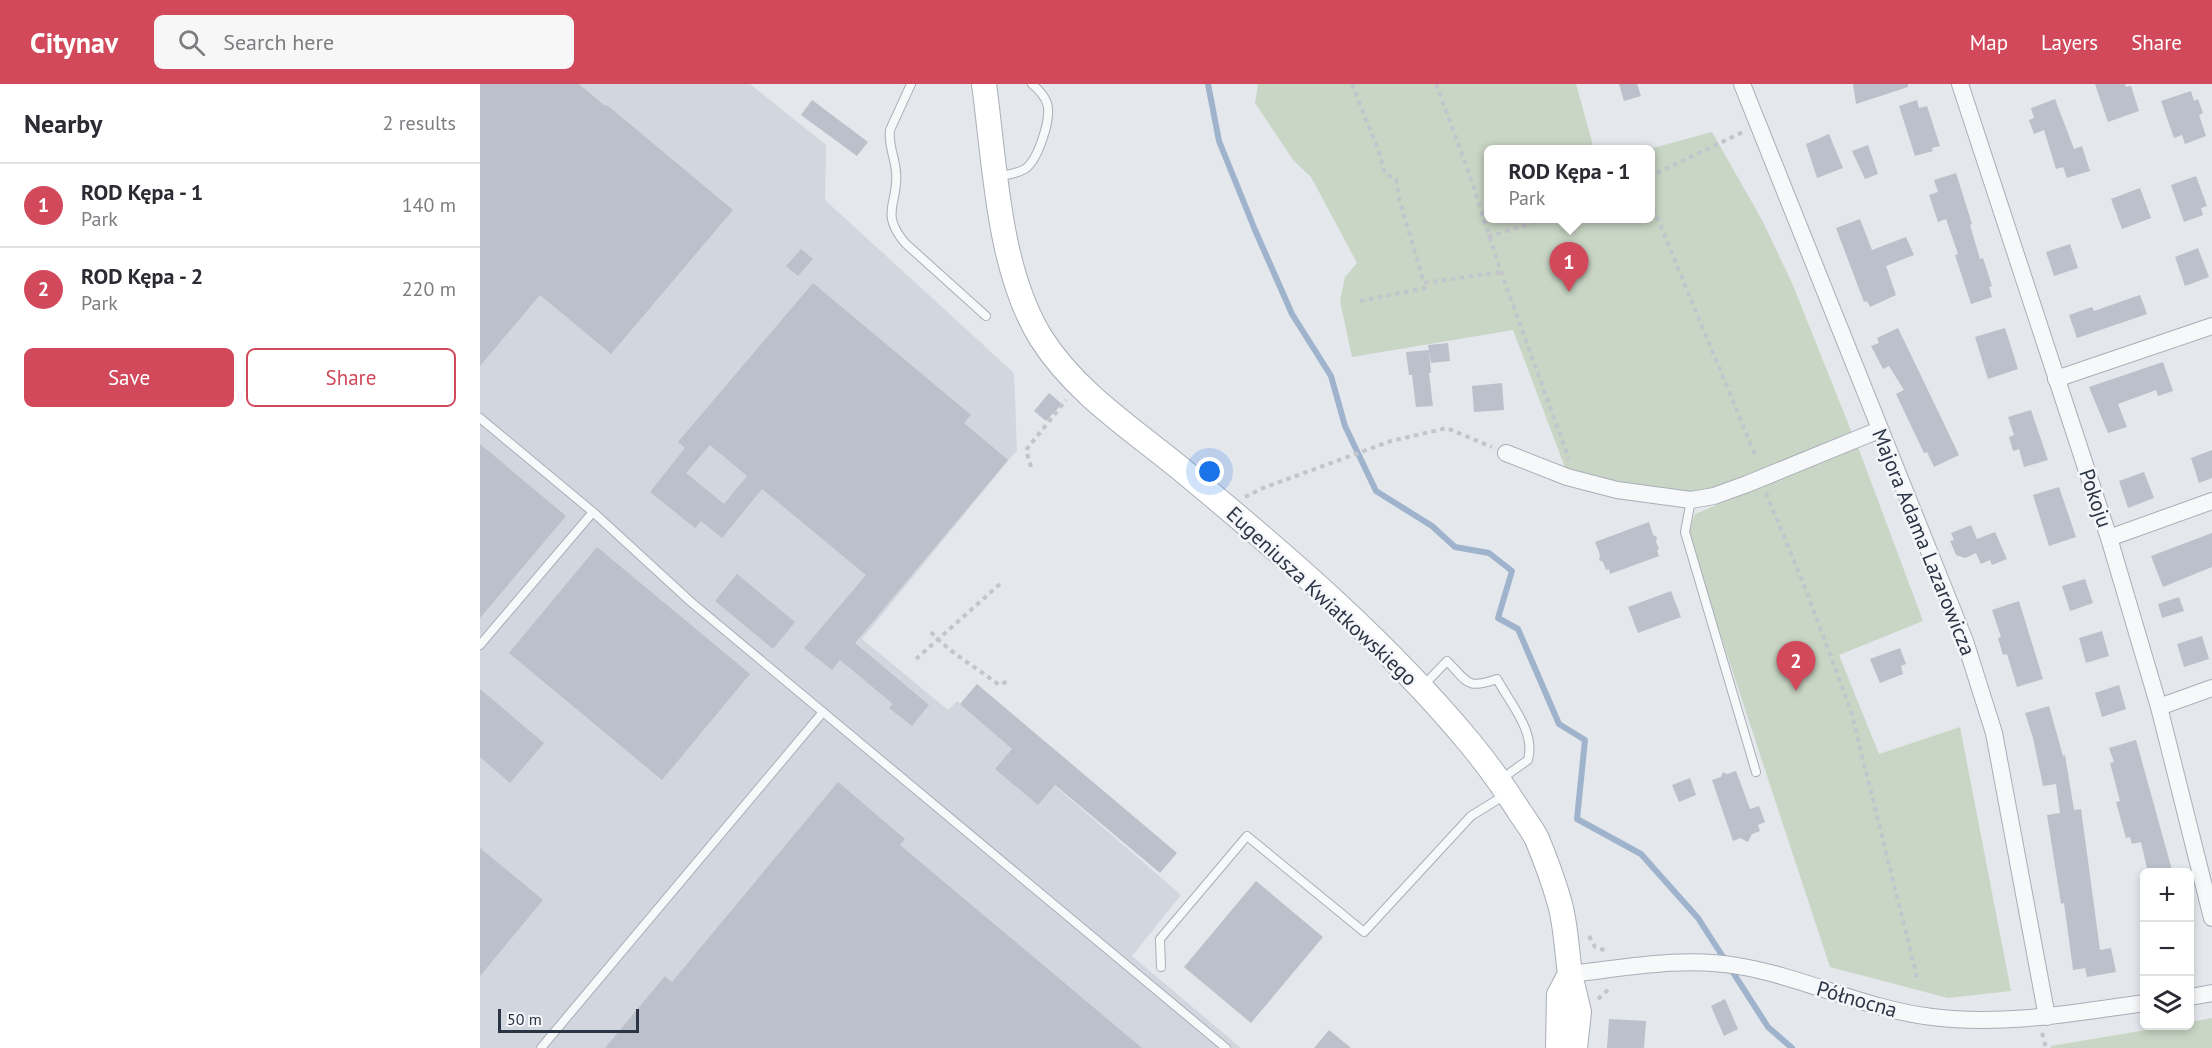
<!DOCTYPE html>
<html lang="en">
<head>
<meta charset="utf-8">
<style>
  body { margin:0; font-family:"PT Sans",sans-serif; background:#f7f7f7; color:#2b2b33 }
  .controls { position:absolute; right:18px; bottom:18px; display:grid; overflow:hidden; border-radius:9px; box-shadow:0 3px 9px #0003 }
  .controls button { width:54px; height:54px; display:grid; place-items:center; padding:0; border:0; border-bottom:2px solid #e1e1e2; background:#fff; color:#2b2b33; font:30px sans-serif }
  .scale { position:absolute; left:18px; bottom:15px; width:141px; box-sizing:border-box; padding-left:6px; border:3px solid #2b3445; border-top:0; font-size:16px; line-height:21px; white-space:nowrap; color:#2b3445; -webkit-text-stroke:4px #f4f6f9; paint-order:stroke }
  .you { position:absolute; left:730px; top:388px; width:21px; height:21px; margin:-15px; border:4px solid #fff; border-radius:50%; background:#1a73e8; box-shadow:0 0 0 9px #1a73e833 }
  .badge { display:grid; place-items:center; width:39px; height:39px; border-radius:50%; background:#d1495b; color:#fff; font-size:20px; font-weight:700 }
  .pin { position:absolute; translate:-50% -50px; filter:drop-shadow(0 2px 3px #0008) }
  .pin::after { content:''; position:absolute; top:32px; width:21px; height:18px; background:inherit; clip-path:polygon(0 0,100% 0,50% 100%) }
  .popup { position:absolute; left:1004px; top:61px; width:171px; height:78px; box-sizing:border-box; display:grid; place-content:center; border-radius:9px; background:#fff; filter:drop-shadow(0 2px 4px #0005); font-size:20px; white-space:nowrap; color:#7c7c81 }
  .popup b { font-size:22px; color:#2b2b33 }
  .popup::after { content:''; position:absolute; left:50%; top:100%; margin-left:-12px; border:12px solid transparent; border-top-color:#fff }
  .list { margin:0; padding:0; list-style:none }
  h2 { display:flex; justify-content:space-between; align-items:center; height:78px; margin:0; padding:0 24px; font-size:26px }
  h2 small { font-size:20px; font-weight:400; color:#7c7c81 }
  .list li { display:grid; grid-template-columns:39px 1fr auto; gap:18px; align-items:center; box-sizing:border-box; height:84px; padding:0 24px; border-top:2px solid #e1e1e2 }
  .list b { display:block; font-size:22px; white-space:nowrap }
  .list p { margin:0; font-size:20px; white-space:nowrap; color:#7c7c81 }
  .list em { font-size:20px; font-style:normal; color:#7c7c81 }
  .actions { display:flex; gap:12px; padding:18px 24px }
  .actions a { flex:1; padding:14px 0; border:2px solid #d1495b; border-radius:9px; text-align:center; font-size:21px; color:#d1495b }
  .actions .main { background:#d1495b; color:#fff }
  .icon { flex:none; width:33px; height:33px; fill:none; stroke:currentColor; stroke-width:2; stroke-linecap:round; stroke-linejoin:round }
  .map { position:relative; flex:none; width:1732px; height:964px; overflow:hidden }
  header { display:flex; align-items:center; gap:36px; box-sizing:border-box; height:84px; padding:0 30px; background:#d1495b; color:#fff }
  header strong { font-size:28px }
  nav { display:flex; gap:33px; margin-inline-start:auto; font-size:21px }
  .search { width:420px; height:54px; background:#f7f7f7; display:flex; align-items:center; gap:15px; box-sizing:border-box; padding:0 21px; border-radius:9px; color:#7c7c81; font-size:22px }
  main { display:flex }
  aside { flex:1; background:#fff }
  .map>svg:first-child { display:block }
  .built { fill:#d2d6de }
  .green { fill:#c9d6c5 }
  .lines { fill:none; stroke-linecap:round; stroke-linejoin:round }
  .stream { stroke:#9fb4cc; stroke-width:6 }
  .building { fill:#bbc0ca; fill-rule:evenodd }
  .lane-casing { stroke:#a9aeb7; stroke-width:10 }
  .street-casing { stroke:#a9aeb7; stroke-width:18 }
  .secondary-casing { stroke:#a9aeb7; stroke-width:26 }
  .path { stroke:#c2c5cb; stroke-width:4; stroke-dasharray:4.5 4.5; stroke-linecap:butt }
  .lane { stroke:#f7f8fa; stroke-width:8 }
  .street { stroke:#f7f8fa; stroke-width:16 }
  .secondary { stroke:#fff; stroke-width:24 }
  .labels { text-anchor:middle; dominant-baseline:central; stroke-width:5; stroke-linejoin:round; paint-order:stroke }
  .street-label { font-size:21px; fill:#2b3445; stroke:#f4f6f9 }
</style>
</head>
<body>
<header>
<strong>Citynav</strong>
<div class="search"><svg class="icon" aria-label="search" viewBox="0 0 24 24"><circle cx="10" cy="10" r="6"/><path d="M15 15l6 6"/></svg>Search here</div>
<nav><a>Map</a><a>Layers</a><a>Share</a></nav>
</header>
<main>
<aside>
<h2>Nearby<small>2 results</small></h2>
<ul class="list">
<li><span class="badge">1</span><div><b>ROD Kępa - 1</b><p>Park</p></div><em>140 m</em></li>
<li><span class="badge">2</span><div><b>ROD Kępa - 2</b><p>Park</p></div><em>220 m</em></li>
</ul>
<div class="actions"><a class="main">Save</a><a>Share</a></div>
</aside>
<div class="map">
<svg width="1732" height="964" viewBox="0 0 1732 964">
  <rect width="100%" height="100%" fill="#e4e7ec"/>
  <polygon class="built" points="0,0 270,0 346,61 345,116 534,289 537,366 382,555 468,626 477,617 701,811 652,872 761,964 0,964"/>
  <g class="green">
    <polygon points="778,0 1096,0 1114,65 1008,65 1008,134 1170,134 1169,65 1232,48 1282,136 1312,199 1372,349 1218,410 1122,395 1086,386 1033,246 872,273 860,217 865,193 877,179 831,93 814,77 775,19"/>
    <polygon points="1378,363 1443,537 1359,571 1399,670 1480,643 1531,907 1468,914 1350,883 1210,458 1210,443 1215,430"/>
    <polygon points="1732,934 1732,964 1571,964 1571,962 1690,942 1710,942 1710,938"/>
  </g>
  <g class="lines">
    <polyline class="stream" points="728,0 739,57 775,146 812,230 851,292 865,342 896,407 952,442 975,463 1009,469 1032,487 1018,534 1038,545 1079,640 1105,656 1097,735 1161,770 1218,834 1288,943 1312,964"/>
  </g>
  <g class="building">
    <polygon points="0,0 99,0 125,22 127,21 253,126 131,270 60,211 0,282"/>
    <polygon points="1139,0 1157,0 1161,12 1144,17"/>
    <polygon points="1373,0 1428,0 1428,3 1376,20"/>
    <polygon points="1615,0 1645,0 1646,3 1651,2 1659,27 1628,38"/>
    <polygon points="1711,7 1714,17 1718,15 1723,29 1719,31 1726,52 1705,60 1702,51 1694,54 1681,17"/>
    <polygon points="1575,15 1594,65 1602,62 1610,87 1587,94 1583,83 1576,85 1564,46 1554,50 1549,36 1554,34 1551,24"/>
    <polygon points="332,16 388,58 377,72 321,31"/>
    <polygon points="1437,16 1439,24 1447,22 1460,62 1452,64 1453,67 1435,72 1419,22"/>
    <polygon points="1349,50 1363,84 1337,94 1326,60"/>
    <polygon points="1388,61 1398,90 1385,95 1372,67"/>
    <polygon points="1476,89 1492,140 1490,141 1500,175 1503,174 1512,202 1509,203 1512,213 1491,220 1475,171 1478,170 1466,135 1458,138 1449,111 1458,108 1454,96"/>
    <polygon points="1716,92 1727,122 1721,124 1723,131 1704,138 1691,101"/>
    <polygon points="1660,104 1671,134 1642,145 1631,115"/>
    <polygon points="1380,135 1392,166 1426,153 1434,171 1406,182 1416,211 1390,223 1387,217 1384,218 1356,144"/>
    <polygon points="1590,160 1598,184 1574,192 1566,168"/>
    <polygon points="1718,164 1729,193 1705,202 1695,173"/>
    <polygon points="321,165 333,175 318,192 306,182"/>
    <path d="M333 199 491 331 484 339 528 376 375 559 449 621 432 642 409 624 413 620 360 576 352 586 324 564 386 491 282 405 242 454 221 437 215 444 170 408 205 364 198 358ZM230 361 267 392 244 420 206 389Z"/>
    <polygon points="1660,211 1667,230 1597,254 1589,231 1612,223 1614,227"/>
    <polygon points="1418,244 1479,371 1454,383 1447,368 1444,369 1416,310 1424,306 1409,282 1403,285 1391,262 1399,259 1397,254"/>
    <polygon points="1525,244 1538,285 1508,295 1495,253"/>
    <polygon points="968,259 970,277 951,279 948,261"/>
    <polygon points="949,266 951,289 949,289 953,322 936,323 932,291 929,291 926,268"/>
    <polygon points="1683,278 1693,307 1678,312 1676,306 1638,320 1647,343 1628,349 1609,303"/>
    <polygon points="1022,299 1024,326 994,328 992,302"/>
    <polygon points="569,309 582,320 566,337 554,327"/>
    <polygon points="1551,326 1568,376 1544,383 1539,365 1533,367 1529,353 1534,351 1528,333"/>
    <polygon points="0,360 86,432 0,534"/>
    <polygon points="1732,366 1732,394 1719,399 1711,374"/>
    <polygon points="1664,388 1674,414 1648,424 1639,397"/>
    <polygon points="1579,403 1596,453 1569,462 1553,411"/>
    <polygon points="1169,438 1173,451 1177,453 1176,458 1179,465 1177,466 1179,472 1130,490 1129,485 1126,486 1123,478 1119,476 1120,471 1115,458"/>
    <polygon points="1491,441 1497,455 1515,448 1527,475 1512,481 1510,476 1501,480 1496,469 1485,474 1476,471 1470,457 1474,456 1471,449"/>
    <polygon points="1732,449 1732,483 1683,503 1671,472"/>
    <polygon points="117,463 270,590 182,696 29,569"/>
    <polygon points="257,490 315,538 293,565 235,517"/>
    <polygon points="1605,495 1613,519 1590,527 1582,502"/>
    <polygon points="1191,507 1201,533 1158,549 1148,523"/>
    <polygon points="1699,513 1704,527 1682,534 1678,520"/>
    <polygon points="1539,517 1563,595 1537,603 1527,570 1523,571 1518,554 1521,553 1512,526"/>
    <polygon points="1622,547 1629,572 1606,579 1599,554"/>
    <polygon points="1722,552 1729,575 1704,583 1697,560"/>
    <polygon points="1420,564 1426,580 1421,582 1423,590 1400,599 1390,575"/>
    <polygon points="497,600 697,769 680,789 575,701 558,721 515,685 532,665 480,620"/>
    <polygon points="1639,601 1646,625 1622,633 1615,609"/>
    <polygon points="0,605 64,659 30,699 0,673"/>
    <polygon points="1569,622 1583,672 1585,671 1594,726 1601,725 1620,866 1631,864 1636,888 1607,893 1605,884 1593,886 1584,819 1581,820 1567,731 1580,729 1576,700 1563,702 1553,654 1545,629"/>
    <polygon points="1656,656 1692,786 1684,789 1668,789 1661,758 1652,760 1650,753 1646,754 1636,718 1640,717 1630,679 1634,678 1629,664"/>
    <polygon points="1256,687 1270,725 1279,722 1285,738 1278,741 1280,747 1272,750 1268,758 1260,754 1253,757 1232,696 1241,693 1243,688 1247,690"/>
    <polygon points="1210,694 1216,711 1199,718 1192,701"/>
    <polygon points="358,698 425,755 420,761 662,964 125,964 185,892 192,898"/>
    <polygon points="0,764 63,816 0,892"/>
    <polygon points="776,797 843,853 771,939 704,883"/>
    <polygon points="1245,915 1258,945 1244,952 1231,922"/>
    <polygon points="1129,935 1166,937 1164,964 1127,964"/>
    <polygon points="849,946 871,964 834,964"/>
  </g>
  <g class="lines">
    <g class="lane-casing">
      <g id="lane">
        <path d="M431 0 410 46C408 61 415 73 416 88 419 120 399 128 425 159L506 232"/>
        <path d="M517 92C526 91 536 90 545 85 558 76 572 34 567 19 564 11 558 5 552 0"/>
        <polyline points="0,334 113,428 211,518 746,964"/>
        <polyline points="1211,416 1205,448 1276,688"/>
        <polyline points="0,561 113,428"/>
        <path d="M942 603 967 577C988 598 986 606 1017 595 1030 619 1056 648 1048 676L1020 696"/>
        <polyline points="681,883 680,855 767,752 884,848 991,732 1025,711"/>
        <polyline points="61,964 343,628"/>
      </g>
    </g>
    <g class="street-casing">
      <g id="street">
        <polyline points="1262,0 1485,557 1514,649 1567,933"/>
        <polyline points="1480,0 1629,454 1679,623 1732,834"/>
        <polyline points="1576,295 1732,242"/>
        <polyline points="1026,369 1087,393 1137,406 1211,416 1234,412 1267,400 1399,346"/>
        <polyline points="1629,454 1732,417"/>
        <polyline points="1679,623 1732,604"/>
        <path d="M1090 890C1145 884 1203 872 1258 882 1324 893 1385 925 1452 933 1523 942 1594 929 1664 919"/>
        <polyline points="1710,913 1732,909"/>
      </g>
    </g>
    <g class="secondary-casing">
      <g id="secondary">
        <path d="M504 0C515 80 518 185 561 254 597 311 657 348 707 390 807 473 907 559 990 659 1008 681 1024 703 1039 727 1045 736 1052 745 1057 755 1066 777 1075 801 1081 824 1086 845 1087 868 1090 890"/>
        <polyline points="1078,964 1079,911 1090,890 1099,928 1095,964"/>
      </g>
    </g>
    <g class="path">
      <polyline points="872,0 899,68 905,90 916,95 919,114 944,199 1021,188"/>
      <polyline points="956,0 989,89 1021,188 1089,375"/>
      <polyline points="1170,95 1175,90 1265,47"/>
      <polyline points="1170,116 1276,373"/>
      <polyline points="1008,153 1068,134"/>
      <polyline points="880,217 945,204 944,199"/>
      <polyline points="551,383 546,366 586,316"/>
      <polyline points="1286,409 1326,506 1371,627 1438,897"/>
      <polyline points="765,413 783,404 911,357 967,344 1012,363"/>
      <path d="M451 548C471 570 496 583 519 601L530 596"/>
      <polyline points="436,575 520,500"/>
      <polyline points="1109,852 1115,863 1127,867"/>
      <polyline points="1118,915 1130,904"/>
      <polyline points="1562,949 1566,964"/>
    </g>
    <use href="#lane" class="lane"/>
    <use href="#street" class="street"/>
    <use href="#secondary" class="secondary"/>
  </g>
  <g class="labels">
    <g class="street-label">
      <text transform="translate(1616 414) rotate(71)">Pokoju</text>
      <text transform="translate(1444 458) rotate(68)">Majora Adama Lazarowicza</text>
      <text transform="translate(842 512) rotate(43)">Eugeniusza Kwiatkowskiego</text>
      <text transform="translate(1377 915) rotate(16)">Północna</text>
    </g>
  </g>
</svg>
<div class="controls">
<button>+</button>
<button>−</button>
<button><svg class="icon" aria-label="layers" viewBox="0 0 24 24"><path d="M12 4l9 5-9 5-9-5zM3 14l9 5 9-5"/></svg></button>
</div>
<div class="scale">50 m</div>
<div class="you"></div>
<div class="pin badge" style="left:1089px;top:208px">1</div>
<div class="popup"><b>ROD Kępa - 1</b>Park</div>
<div class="pin badge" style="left:1316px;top:607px">2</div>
</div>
</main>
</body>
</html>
